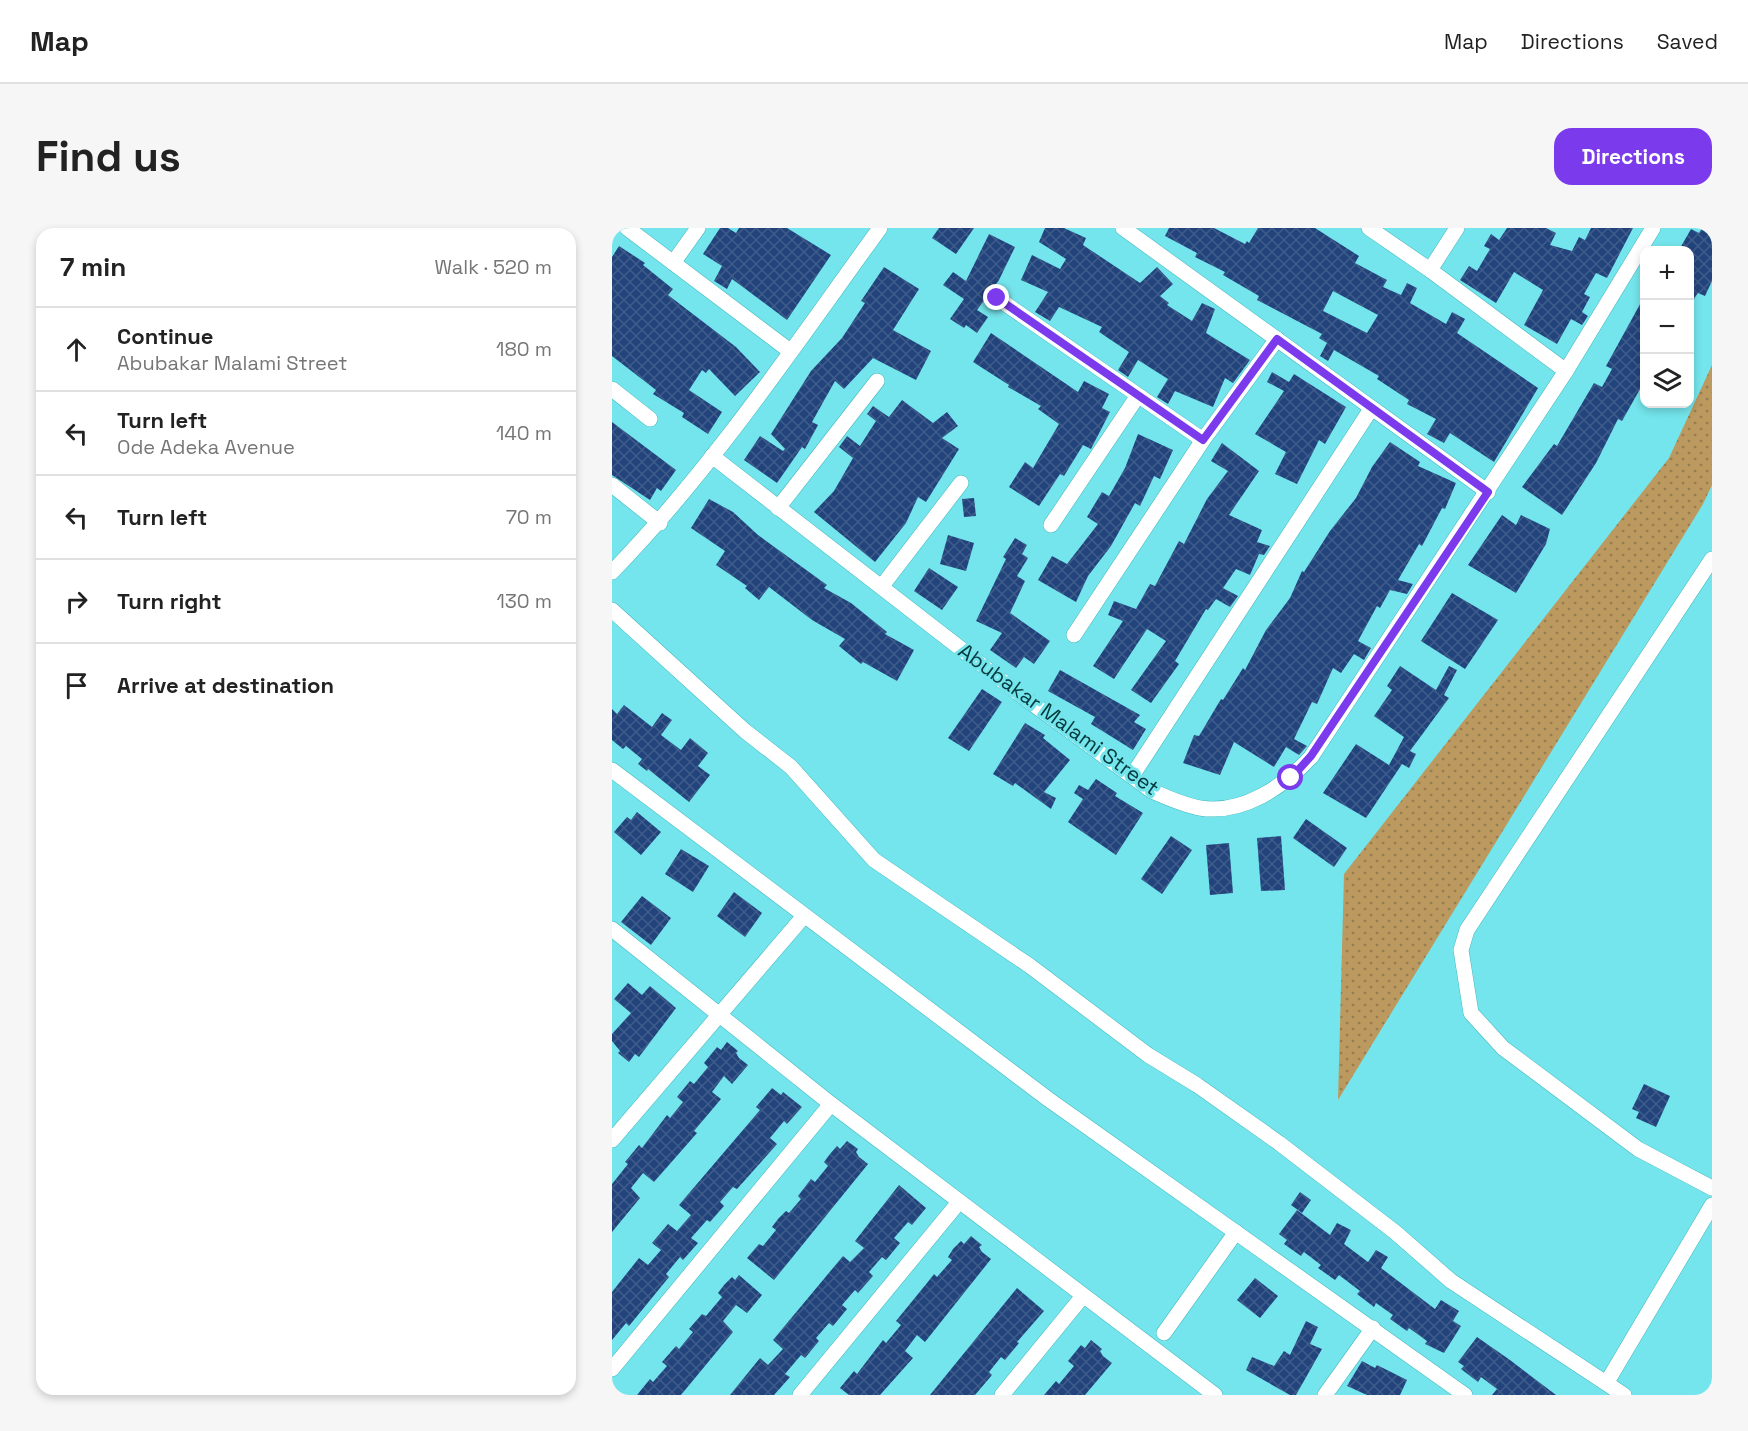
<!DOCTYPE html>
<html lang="en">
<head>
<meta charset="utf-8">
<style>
  body { margin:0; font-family:"Space Grotesk",sans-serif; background:#f6f6f6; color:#222 }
  .controls { position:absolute; right:18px; top:18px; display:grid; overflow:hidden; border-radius:12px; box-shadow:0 3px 9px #0003 }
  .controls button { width:54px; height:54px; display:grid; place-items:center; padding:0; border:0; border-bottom:2px solid #e0e0e0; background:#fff; color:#222; font:30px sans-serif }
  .stop { position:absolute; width:18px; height:18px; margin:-14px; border:4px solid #7c3aed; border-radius:50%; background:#fff }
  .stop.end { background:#7c3aed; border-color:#fff; box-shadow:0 2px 6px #0008 }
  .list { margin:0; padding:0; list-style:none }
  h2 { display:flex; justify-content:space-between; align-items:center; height:78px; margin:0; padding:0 24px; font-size:26px }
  h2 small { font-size:20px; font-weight:400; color:#767676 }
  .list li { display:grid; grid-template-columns:39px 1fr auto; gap:18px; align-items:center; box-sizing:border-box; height:84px; padding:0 24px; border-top:2px solid #e0e0e0 }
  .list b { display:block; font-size:22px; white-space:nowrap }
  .list p { margin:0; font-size:20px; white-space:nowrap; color:#767676 }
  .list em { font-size:20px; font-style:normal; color:#767676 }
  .icon { flex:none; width:33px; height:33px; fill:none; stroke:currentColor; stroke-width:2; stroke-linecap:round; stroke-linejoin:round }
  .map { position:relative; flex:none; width:1100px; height:1167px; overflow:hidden; border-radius:18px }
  header { display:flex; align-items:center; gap:36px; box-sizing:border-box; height:84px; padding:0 30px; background:#fff; border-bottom:2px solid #e0e0e0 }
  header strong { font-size:28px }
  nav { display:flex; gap:33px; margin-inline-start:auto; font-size:21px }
  .intro { display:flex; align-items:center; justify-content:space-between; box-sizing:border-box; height:144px; padding:0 36px }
  h1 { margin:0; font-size:42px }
  .button { padding:15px 27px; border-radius:18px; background:#7c3aed; color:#fff; font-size:21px; font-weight:700 }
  main { display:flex; gap:36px; padding:0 36px }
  aside { flex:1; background:#fff; border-radius:18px; box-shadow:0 3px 9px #0003 }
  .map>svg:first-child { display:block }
  .grass { fill:url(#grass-dots) }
  .building { fill:url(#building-cross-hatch); fill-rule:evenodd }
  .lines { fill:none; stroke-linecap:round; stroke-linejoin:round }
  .minor-casing { stroke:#41b7bd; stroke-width:16 }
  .minor { stroke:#fff; stroke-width:15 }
  .route { stroke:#7c3aed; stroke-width:8 }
  .labels { text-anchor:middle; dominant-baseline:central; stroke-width:6; stroke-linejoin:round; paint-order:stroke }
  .street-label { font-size:21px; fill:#043a3d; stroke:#74e5ec }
</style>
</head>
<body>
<header>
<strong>Map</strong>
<nav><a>Map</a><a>Directions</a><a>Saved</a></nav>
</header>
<div class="intro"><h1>Find us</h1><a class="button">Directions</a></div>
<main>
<aside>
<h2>7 min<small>Walk · 520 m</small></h2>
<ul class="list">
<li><svg class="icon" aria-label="ahead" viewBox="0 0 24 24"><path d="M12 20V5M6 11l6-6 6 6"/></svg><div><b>Continue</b><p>Abubakar Malami Street</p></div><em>180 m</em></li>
<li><svg class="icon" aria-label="left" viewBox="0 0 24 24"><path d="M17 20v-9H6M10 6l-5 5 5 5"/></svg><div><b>Turn left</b><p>Ode Adeka Avenue</p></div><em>140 m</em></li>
<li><svg class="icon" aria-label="left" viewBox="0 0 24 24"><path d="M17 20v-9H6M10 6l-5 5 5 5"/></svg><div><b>Turn left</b></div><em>70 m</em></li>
<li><svg class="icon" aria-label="right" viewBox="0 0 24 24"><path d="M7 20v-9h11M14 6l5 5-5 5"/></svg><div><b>Turn right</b></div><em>130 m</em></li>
<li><svg class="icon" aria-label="arrive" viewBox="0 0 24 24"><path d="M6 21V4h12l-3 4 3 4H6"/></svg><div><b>Arrive at destination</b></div></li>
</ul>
</aside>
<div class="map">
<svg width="1100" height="1167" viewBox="0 0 1100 1167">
  <defs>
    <pattern id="grass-dots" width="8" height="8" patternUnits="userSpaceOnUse" patternTransform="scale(1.5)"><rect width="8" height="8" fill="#bb995f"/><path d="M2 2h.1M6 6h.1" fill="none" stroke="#967e50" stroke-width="1.8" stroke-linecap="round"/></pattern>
    <pattern id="building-cross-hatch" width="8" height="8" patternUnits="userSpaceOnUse" patternTransform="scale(1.5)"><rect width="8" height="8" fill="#22437b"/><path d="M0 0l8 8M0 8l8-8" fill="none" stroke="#3f5d8a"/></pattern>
  </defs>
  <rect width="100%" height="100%" fill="#74e5ec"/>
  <polygon class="grass" points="1100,137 1100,257 1091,276 726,872 732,646 1057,230"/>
  <g class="building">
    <polygon points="108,0 116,0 124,5 127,0 175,0 219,27 175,92 120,51 115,61 102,53 110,38 91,26"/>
    <polygon points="327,0 362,0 344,26 320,10"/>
    <polygon points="433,0 452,0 474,10 471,17 528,55 545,39 561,56 548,68 557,75 555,77 580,93 590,75 603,81 594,105 638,132 621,155 613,150 601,179 563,163 556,176 545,169 556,151 526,132 516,149 506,142 517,124 487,104 490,99 447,79 438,93 423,84 436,64 409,52 420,27 448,41 454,31 427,14"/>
    <path d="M557 0H602L633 16 635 13 637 15 646 0H703L747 28 743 35 775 52 771 59 789 67 795 55 805 60 798 75 834 96 840 84 853 91 845 105 926 160 882 234 838 205 832 215 815 206 824 191 795 176 797 172 765 151 767 148 722 122 716 133 708 128 715 115 707 110 710 106 645 72 647 68 611 47 613 44 583 29 585 25 553 8ZM721 63 766 87 755 105 711 83Z"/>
    <polygon points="895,0 934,0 944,5 938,17 960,23 967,9 973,12 979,0 1021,0 995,50 984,45 972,66 978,69 970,84 976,88 970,97 959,91 945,116 912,97 931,62 902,44 884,75 848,52 857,38 865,43 878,21 872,18 879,6 887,12"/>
    <polygon points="1090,0 1100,4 1100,53 1093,68 1086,65 1077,78 1077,22 1067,22 1079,1 1087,5"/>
    <polygon points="377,6 403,19 387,52 365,82 376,89 365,105 354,97 352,100 338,91 352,71 331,57 341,44 354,53"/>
    <polygon points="7,18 33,35 31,37 61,61 56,67 124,119 148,144 123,168 97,141 94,145 90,142 77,162 110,184 96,206 70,189 72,185 41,166 44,162 0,128 0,29"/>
    <polygon points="272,39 307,61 281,102 319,123 304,152 261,130 232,161 223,153 200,194 206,197 193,221 190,219 165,255 132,232 148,208 171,223 173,221 159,206 199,143 230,110 253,75 249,73"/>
    <polygon points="1032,69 1032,154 1010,193 1006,191 984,235 950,287 910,259 942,216 945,218 982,155 990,159 1000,141 994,138"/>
    <polygon points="379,105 466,164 472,153 497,166 490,180 498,184 481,217 479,221 471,217 452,248 448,246 427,278 397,259 413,234 421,240 447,196 426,181 429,178 396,159 397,157 361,134"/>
    <polygon points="660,144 677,154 682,146 734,179 713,216 707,212 685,256 663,246 674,224 643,206 672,163 655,154"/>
    <polygon points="290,172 321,195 335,184 346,198 330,210 347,221 314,274 306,269 294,295 263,334 202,284 222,263 241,230 227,219 235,208 248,218 264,193 255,186 261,178 277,189"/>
    <polygon points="0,194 64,242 49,263 45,260 38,272 0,247"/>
    <polygon points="526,206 561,222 548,251 542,248 528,278 523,275 499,318 476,348 464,374 426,352 440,328 455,336 486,296 475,289 490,264 497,268 513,240"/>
    <polygon points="778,214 808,234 806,238 844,255 833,281 830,280 810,318 807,316 786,352 801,356 795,366 778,362 768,380 765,378 746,413 759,420 752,432 742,426 729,445 721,440 705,476 700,474 682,511 695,518 687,527 674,519 662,539 622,514 608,547 571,535 582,507 587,508 609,471 611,472 631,440 633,442 654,402 678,370 690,343 692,344 718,303 744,270 760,239"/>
    <polygon points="610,215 647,243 617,287 650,302 645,314 658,318 652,327 647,326 638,347 624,341 611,360 626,368 618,379 604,371 596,382 594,381 563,433 567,436 539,475 519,462 554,413 535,401 502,451 481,438 511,393 496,387 502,373 524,381 538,356 543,358 567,313 572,316 595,271 616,243 599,233"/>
    <polygon points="362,270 364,288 352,289 350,271"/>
    <polygon points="97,271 121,284 146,307 215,357 212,360 239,375 275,404 273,406 302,422 285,453 251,434 249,436 227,418 233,411 200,392 157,359 147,372 133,360 135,358 104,337 113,323 79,300"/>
    <polygon points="890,287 904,297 909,287 938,301 934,316 904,365 856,337"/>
    <polygon points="336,307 362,315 354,343 328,336"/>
    <polygon points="403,310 415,317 410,326 416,330 405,348 413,353 398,385 438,413 422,436 412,429 404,440 378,422 390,405 364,393 394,331 391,329"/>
    <polygon points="317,340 346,359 330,382 302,363"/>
    <polygon points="840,365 886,392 853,441 809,413"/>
    <polygon points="788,438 824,462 837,438 845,442 832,467 837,470 798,523 804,526 797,540 790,536 754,590 711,565 744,516 777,537 792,509 762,488 780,462 775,458"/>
    <polygon points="448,442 528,487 522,494 534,501 521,522 479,496 483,489 436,463"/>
    <polygon points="370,461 390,474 357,523 336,510"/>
    <polygon points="12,477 40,499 50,485 60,492 49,507 69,522 78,510 96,525 86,538 98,547 77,574 36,541 35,543 26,536 30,531 14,518 11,521 0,512 0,481 5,486"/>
    <polygon points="413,495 433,507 431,510 458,532 432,564 444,570 439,581 403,555 401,558 381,546"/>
    <polygon points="484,551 505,565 503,568 531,585 504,627 456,594 471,571 462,565 467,557 476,562"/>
    <polygon points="25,584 49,604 29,627 2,604 15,589 19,592"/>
    <polygon points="694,591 735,620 722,639 681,610"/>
    <polygon points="559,608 580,622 550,666 529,651"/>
    <polygon points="669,608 673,662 649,663 645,610"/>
    <polygon points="617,615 621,665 598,667 594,617"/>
    <polygon points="69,621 97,638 81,664 53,646"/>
    <polygon points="122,664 150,685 133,709 105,688"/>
    <polygon points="30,668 59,690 39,717 9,694"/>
    <polygon points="16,755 30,767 38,758 64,780 27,829 23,826 17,834 6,825 8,823 0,813 0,806 19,785 2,771"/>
    <polygon points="115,814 126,823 124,825 127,830 136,837 120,856 112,848 100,864 109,871 82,903 85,905 42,954 31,945 19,960 28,970 0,1004 0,956 16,936 13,934 27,917 30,920 55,887 58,890 71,874 65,869 78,853 82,856 96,839 92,835 105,819 109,822"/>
    <polygon points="1032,856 1058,868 1044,899 1024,890 1027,884 1020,881"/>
    <polygon points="160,860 169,867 171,864 190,879 175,896 172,893 158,910 165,916 125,961 121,959 108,974 112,978 98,994 95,992 79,1010 86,1015 71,1032 68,1029 54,1046 57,1049 17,1098 14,1095 0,1112 0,1064 27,1030 36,1037 49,1022 40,1015 56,996 65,1003 79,987 67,977 148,882 144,879"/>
    <polygon points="235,913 246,921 244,924 247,929 256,936 162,1052 135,1030 147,1016 151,1018 164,1002 160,999 166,991 174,983 177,985 189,971 186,968 199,951 203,954 216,938 212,934 218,926 225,918 228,921"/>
    <polygon points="287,957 314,980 300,997 296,994 282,1010 288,1015 274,1032 270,1029 257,1044 261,1048 246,1065 243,1062 230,1077 235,1081 221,1098 217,1095 204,1110 207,1113 193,1130 189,1127 173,1146 178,1149 162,1167 118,1167 148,1130 156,1137 171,1121 161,1112 231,1028 238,1034 252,1020 243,1013"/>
    <polygon points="688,964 699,972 690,985 679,977"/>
    <polygon points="685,982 718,1007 725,995 739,1002 732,1016 756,1034 764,1022 776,1029 769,1040 823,1081 829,1072 847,1083 841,1093 849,1098 832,1125 813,1116 815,1113 797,1100 795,1103 778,1091 781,1087 764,1075 762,1079 745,1066 748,1063 727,1047 723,1052 706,1040 709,1037 692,1024 689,1028 672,1016 675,1012 667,1006"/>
    <polygon points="359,1008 370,1017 367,1019 370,1024 379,1031 313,1114 305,1107 293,1123 301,1130 268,1167 237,1167 228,1160 242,1143 245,1146 271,1112 274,1115 289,1097 284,1093 315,1055 322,1046 325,1049 340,1032 336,1029 341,1021 349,1013 352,1016"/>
    <polygon points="127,1047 150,1067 135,1085 124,1077 111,1093 121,1104 69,1167 25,1167 38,1151 41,1154 55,1138 50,1134 64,1118 67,1121 81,1104 77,1101 83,1094 90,1086 94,1088 110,1069 106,1065 112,1057 120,1049 123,1052"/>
    <polygon points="643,1050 666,1068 648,1090 625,1072"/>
    <polygon points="405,1060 432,1083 405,1114 407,1115 393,1132 389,1129 377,1144 380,1147 363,1167 318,1167"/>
    <polygon points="694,1093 706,1099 698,1116 710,1121 684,1167 678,1167 634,1142 640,1129 662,1138 672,1123 678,1127"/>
    <polygon points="865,1109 898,1132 944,1167 880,1167 885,1161 869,1149 866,1154 849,1141 852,1138 846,1134"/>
    <polygon points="479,1112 490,1121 488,1123 491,1128 500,1135 473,1167 432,1167 444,1153 447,1156 462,1138 456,1133 469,1117 473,1120"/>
    <polygon points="750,1133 763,1140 765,1137 795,1152 788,1167 755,1167 735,1158"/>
  </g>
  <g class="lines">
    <g class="minor-casing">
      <g id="minor">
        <polyline points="15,0 178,123"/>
        <polyline points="511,0 876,264"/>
        <polyline points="757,0 818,42 954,143"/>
        <polyline points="61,35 86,0"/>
        <polyline points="818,42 845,0"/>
        <polyline points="385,70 591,212"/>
        <polyline points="0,161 38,191"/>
        <path d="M100 228 406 465 540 563C556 570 571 577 588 580 631 587 672 558 699 529L954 143 1041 0"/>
        <polyline points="0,257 48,295"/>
        <polyline points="166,280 265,153"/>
        <polyline points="439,297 525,169"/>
        <polyline points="1100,331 855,702 849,722 859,785 891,820 1026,921 1100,960"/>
        <path d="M0 344C101 240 183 117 268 0"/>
        <polyline points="270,358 349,255"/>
        <polyline points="0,382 133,503 179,539 262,632 418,738 536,827 585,857 667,915 783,1004 839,1053 1012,1167"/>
        <polyline points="462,407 591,212 665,111"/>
        <polyline points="0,542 436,871 853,1167"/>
        <polyline points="520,548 759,181"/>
        <polyline points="0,701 219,876 603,1167"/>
        <polyline points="0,912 192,688"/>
        <polyline points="552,1105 624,1004"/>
        <polyline points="0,1141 219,876"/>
        <polyline points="995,1154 1100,977"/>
        <polyline points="188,1167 347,974"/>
        <polyline points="390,1167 471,1068"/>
        <polyline points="713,1167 761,1100"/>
      </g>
    </g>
    <use href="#minor" class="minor"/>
  </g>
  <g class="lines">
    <polyline class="route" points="385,70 591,212 665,111 876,264 699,528 679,550"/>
  </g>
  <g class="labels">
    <g class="street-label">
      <text transform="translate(447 491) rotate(36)">Abubakar Malami Street</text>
    </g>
  </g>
</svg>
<div class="controls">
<button>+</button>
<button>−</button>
<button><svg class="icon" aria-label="layers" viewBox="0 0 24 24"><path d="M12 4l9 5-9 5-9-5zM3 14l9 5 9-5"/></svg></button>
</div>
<div class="stop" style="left:679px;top:550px"></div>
<div class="stop end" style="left:385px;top:70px"></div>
</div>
</main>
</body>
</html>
